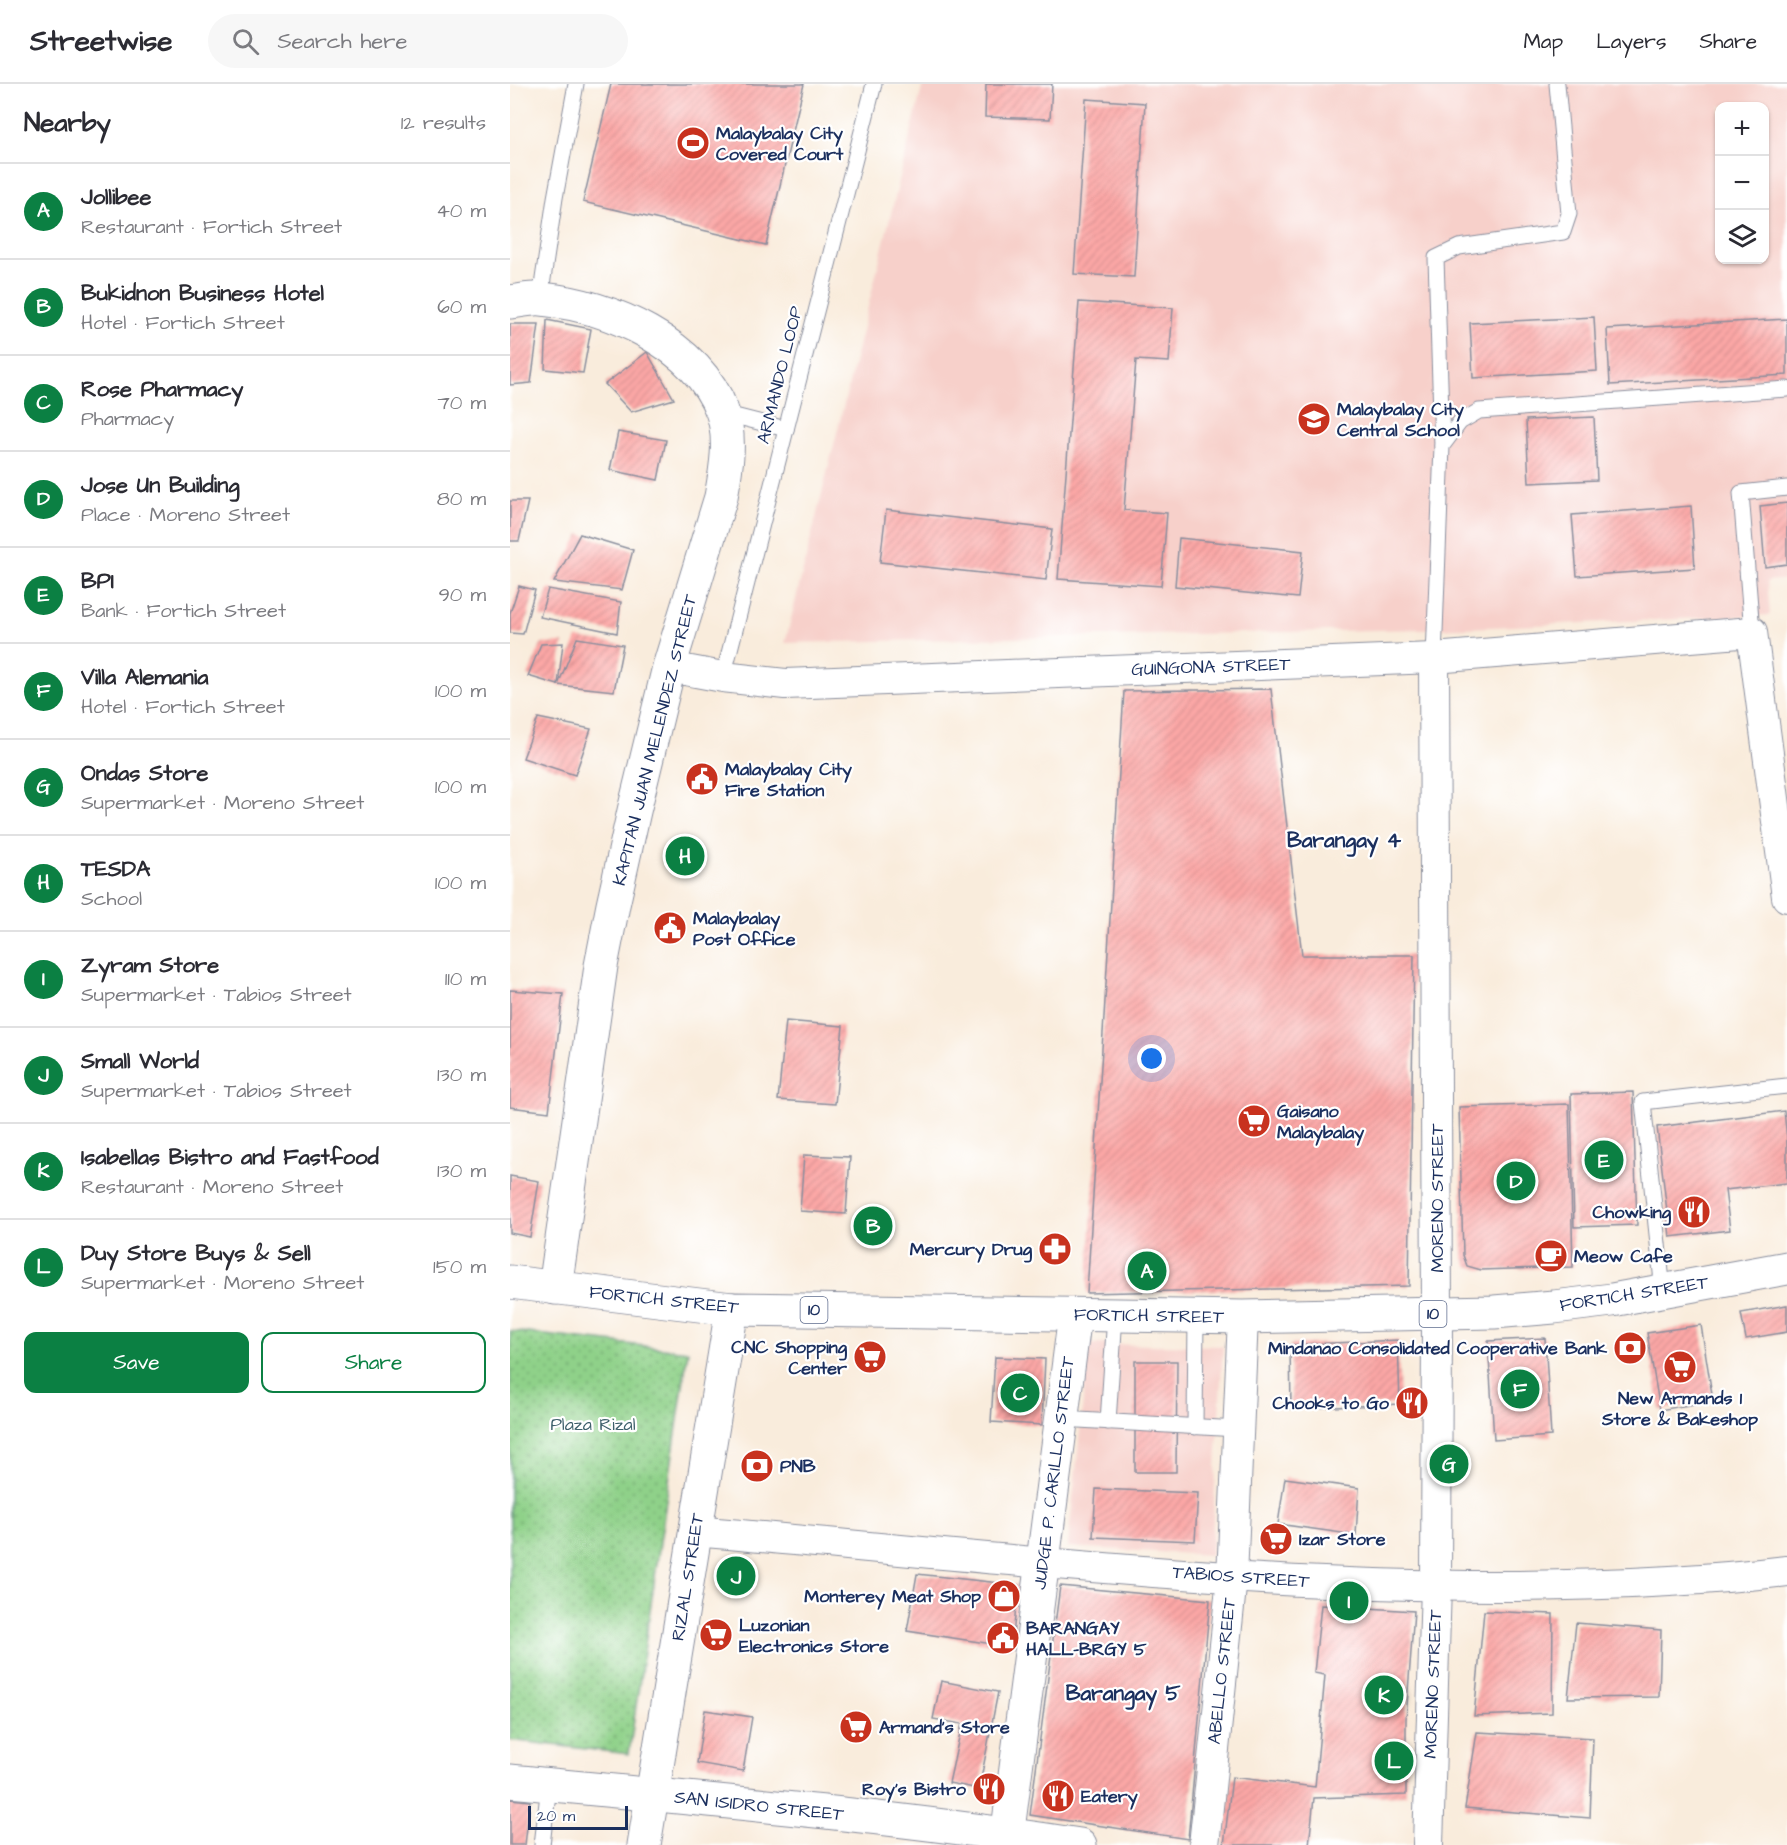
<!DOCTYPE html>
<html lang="en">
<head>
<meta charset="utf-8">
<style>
  body { margin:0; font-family:"Architects Daughter",sans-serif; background:#f7f7f7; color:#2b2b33 }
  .controls { position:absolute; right:18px; top:18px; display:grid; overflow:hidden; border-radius:12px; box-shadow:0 2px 4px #0004 }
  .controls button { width:54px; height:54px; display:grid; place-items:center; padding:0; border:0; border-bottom:2px solid #e1e1e2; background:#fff; color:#2b2b33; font:30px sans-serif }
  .scale { position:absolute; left:18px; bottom:15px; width:100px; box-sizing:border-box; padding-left:6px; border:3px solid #1b2f5e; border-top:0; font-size:16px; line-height:21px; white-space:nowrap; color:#1b2f5e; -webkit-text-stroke:4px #fff; paint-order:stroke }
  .you { position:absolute; left:642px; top:975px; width:21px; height:21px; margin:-15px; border:4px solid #fff; border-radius:50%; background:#1a73e8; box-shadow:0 0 0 9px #1a73e833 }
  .badge { display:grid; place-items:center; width:39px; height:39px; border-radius:50%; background:#0b8043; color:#fff; font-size:20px; font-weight:700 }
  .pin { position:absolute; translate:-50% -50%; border:3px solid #fff; box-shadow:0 2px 6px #0006 }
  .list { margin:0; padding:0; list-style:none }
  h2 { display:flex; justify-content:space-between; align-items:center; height:78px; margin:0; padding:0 24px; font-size:26px }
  h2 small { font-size:20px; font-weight:400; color:#7c7c81 }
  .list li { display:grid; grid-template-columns:39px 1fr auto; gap:18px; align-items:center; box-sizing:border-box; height:96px; padding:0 24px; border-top:2px solid #e1e1e2 }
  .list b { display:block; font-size:22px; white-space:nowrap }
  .list p { margin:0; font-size:20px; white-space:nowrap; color:#7c7c81 }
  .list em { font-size:20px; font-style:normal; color:#7c7c81 }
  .actions { display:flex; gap:12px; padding:18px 24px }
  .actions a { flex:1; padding:14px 0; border:2px solid #0b8043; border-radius:12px; text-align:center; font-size:21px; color:#0b8043 }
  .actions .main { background:#0b8043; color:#fff }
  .icon { flex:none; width:33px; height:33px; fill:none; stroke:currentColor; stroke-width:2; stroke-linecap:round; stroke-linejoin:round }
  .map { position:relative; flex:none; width:1277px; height:1761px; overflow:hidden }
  header { display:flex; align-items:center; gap:36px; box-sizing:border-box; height:84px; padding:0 30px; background:#fff; border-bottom:2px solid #e1e1e2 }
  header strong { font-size:28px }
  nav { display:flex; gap:33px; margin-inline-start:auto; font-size:21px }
  .search { width:420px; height:54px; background:#f7f7f7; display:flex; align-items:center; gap:15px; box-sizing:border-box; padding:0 21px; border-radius:33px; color:#7c7c81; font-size:22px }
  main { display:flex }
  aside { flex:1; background:#fff }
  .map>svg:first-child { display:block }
  .built { fill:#f7d0ca; fill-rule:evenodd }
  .park { fill:url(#park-dots); stroke:#558074; stroke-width:1.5 }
  .building { fill:url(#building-hatch) }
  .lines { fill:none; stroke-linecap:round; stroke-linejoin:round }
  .service-casing { stroke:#8a8e9d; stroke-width:17 }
  .minor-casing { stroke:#8a8e9d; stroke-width:32 }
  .tertiary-casing { stroke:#8a8e9d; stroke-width:35 }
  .secondary-casing { stroke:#8a8e9d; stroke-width:35 }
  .trunk-casing { stroke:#8a8e9d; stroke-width:35 }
  .service { stroke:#fff; stroke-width:15 }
  .minor { stroke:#fff; stroke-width:30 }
  .tertiary { stroke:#fff; stroke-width:33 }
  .secondary { stroke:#fff; stroke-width:33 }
  .trunk { stroke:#fff; stroke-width:33 }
  .labels { text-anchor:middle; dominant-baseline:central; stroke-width:4.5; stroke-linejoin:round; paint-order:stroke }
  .shield { fill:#fff; stroke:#5f6d8e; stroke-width:1.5 }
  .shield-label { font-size:16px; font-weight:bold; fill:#1b2f5e }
  .poi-label { font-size:18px; font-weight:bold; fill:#1b2f5e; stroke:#fff; text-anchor:start }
  .street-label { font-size:18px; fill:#1b2f5e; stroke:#fff }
  .park-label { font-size:18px; fill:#3e606b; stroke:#fff }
  .quarter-label { font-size:21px; font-weight:bold; fill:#1b2f5e; stroke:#fff }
</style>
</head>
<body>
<header>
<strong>Streetwise</strong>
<div class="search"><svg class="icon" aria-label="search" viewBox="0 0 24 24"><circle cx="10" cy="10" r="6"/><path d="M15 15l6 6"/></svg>Search here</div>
<nav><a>Map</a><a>Layers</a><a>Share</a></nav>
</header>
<main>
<aside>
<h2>Nearby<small>12 results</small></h2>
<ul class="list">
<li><span class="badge">A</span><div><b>Jollibee</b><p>Restaurant · Fortich Street</p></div><em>40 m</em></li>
<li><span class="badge">B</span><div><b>Bukidnon Business Hotel</b><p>Hotel · Fortich Street</p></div><em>60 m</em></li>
<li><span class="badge">C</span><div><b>Rose Pharmacy</b><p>Pharmacy</p></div><em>70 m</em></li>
<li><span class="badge">D</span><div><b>Jose Un Building</b><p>Place · Moreno Street</p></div><em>80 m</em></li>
<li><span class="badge">E</span><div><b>BPI</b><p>Bank · Fortich Street</p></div><em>90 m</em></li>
<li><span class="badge">F</span><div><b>Villa Alemania</b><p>Hotel · Fortich Street</p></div><em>100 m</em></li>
<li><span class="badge">G</span><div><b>Ondas Store</b><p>Supermarket · Moreno Street</p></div><em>100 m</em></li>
<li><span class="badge">H</span><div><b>TESDA</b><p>School</p></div><em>100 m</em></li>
<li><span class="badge">I</span><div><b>Zyram Store</b><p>Supermarket · Tabios Street</p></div><em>110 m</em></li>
<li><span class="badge">J</span><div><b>Small World</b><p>Supermarket · Tabios Street</p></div><em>130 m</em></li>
<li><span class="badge">K</span><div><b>Isabellas Bistro and Fastfood</b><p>Restaurant · Moreno Street</p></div><em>130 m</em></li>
<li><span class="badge">L</span><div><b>Duy Store Buys &amp; Sell</b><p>Supermarket · Moreno Street</p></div><em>150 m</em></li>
</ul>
<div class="actions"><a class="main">Save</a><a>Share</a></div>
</aside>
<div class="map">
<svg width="1277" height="1761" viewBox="0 0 1277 1761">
  <defs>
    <pattern id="park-dots" width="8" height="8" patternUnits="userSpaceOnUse" patternTransform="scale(1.5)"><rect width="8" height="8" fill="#8fd189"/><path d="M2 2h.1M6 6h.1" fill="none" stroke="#74aa73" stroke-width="1.8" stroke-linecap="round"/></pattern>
    <pattern id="building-hatch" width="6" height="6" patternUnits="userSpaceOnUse" patternTransform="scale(1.5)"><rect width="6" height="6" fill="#fca7a6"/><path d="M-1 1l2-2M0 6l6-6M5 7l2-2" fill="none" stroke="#d79091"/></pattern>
  </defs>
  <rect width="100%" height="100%" fill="#fff"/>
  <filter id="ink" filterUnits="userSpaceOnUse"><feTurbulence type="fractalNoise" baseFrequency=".0167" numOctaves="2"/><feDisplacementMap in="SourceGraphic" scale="12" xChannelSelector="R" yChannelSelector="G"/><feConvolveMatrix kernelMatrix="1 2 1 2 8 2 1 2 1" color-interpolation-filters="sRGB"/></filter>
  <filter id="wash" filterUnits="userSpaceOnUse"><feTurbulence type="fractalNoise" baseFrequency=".008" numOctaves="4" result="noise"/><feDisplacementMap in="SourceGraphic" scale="24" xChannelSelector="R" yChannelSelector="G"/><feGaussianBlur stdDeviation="1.35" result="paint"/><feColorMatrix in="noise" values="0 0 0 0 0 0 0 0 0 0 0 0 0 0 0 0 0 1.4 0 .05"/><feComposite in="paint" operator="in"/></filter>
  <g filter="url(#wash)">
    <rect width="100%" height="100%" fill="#f9ecdc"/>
    <g class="built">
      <path d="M413 0H1277V495L1257 497 1260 531 956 544 275 559ZM1210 22H1254V176H1210Z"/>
      <polygon points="579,1260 713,1262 701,1471 558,1463"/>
    </g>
    <polygon class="park" points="0,1247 178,1267 119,1670 0,1656"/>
    <g id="blocks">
      <g class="building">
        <polygon points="101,0 294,0 256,161 73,118"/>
        <polygon points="476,0 542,0 540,35 475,33"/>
        <polygon points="576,15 635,19 624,193 564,190"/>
        <polygon points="569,218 663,224 659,278 626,276 614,426 657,429 651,502 548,495"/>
        <polygon points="1084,233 1087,287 963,294 960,239"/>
        <polygon points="1277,235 1277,291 1100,301 1097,245"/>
        <polygon points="37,236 81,245 73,289 35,285"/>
        <polygon points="0,240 29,240 21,299 0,301"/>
        <polygon points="137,268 164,315 121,328 95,300"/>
        <polygon points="1084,333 1087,396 1019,399 1016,336"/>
        <polygon points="108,348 156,356 148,396 100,386"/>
        <polygon points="0,417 18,417 9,457 0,457"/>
        <polygon points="1277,419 1277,480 1255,483 1250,422"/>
        <polygon points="1181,422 1185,484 1067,492 1062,431"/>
        <polygon points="376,426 542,445 536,496 370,478"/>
        <polygon points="70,450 123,466 112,506 44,498"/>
        <polygon points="669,454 793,467 788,514 665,502"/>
        <polygon points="9,502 25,506 13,550 0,549 0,529"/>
        <polygon points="38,505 111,518 107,549 30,533"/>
        <polygon points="67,554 113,561 104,607 48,601"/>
        <polygon points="53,559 48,601 18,592 31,560"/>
        <polygon points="761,605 792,871 904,871 899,1202 577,1209 614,607"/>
        <polygon points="28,634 81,645 65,691 13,674"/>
        <polygon points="0,906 53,910 39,1028 0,1023"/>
        <polygon points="276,937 333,942 325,1020 268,1016"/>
        <polygon points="1123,1008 1127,1141 1064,1143 1061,1010"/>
        <polygon points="1059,1020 1063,1183 971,1186 957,1182 953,1171 949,1023"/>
        <polygon points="1274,1027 1277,1054 1277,1099 1215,1106 1220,1146 1160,1153 1147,1043"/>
        <polygon points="294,1071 340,1073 336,1130 290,1127"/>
        <polygon points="0,1092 29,1097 20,1153 0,1149"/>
        <polygon points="1277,1221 1277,1248 1236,1255 1231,1229"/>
        <polygon points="1191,1241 1203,1317 1150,1326 1137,1249"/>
        <polygon points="1035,1254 1041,1352 984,1356 978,1257"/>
        <polygon points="888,1256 890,1320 781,1325 780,1261"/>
        <polygon points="485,1273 535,1275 532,1341 481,1338"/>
        <polygon points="625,1277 667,1277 666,1388 625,1388"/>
        <polygon points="775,1394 849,1404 846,1451 768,1440"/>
        <polygon points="586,1405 688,1409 685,1457 583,1453"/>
        <polygon points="407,1490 508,1501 502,1563 397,1547"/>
        <polygon points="550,1502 700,1516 678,1755 520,1731"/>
        <polygon points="811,1521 904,1527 896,1635 896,1711 804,1714 799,1761 714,1761 722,1693 805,1703 815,1591 804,1589"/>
        <polygon points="974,1527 1043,1530 1042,1629 964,1632"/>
        <polygon points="1066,1539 1151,1546 1149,1613 1058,1614"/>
        <polygon points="431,1597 488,1608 469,1705 439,1699 452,1640 423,1635"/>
        <polygon points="195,1626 242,1633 233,1687 187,1679"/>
        <polygon points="967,1648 1083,1654 1080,1734 955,1724"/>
        <polygon points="0,1715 20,1717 15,1761 0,1761"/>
      </g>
    </g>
  </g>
  <g filter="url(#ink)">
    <use href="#blocks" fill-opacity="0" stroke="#8a8e9d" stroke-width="1.5"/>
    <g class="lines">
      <g class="service-casing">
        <g id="service">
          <polyline points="30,215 45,114 66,0"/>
          <polyline points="213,329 276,345"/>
          <polyline points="932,362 926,174 949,163 1053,148 1059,130 1047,0"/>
          <polyline points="1242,548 1231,409 1277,404"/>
          <polyline points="924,574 932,362 950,338 969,327 1277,305"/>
          <polyline points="213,593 364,0"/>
          <polyline points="1153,1207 1133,1018 1277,1002"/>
          <polyline points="551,1335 728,1345"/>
          <polyline points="598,1338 605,1231"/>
          <polyline points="685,1343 686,1232"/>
          <polyline points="32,1761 39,1701"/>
        </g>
      </g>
      <g class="minor-casing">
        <g id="minor">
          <polyline points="159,583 213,593 275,600 924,574 1242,548 1277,813"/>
          <path d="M185 1447C459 1471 733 1504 1008 1502 1098 1501 1188 1498 1277 1487"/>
          <polyline points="694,1761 722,1494 733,1233"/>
          <polyline points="918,1761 926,1502 927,1230 924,574"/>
        </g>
      </g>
      <g class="tertiary-casing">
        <path id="tertiary" d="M0 1697C189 1715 382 1732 570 1761"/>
      </g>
      <g class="secondary-casing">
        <g id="secondary">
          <path d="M0 218C10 217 22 214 32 215 100 222 186 259 212 327 222 354 216 386 211 413L159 583 124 727 103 821 91 882 45 1204"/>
          <polyline points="134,1761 222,1225"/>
          <polyline points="496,1761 565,1231"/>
        </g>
      </g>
      <g class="trunk-casing">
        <polyline id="trunk" points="0,1198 222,1225 733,1233 984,1228 1044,1223 1102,1216 1277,1184"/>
      </g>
      <use href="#service" class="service"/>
      <use href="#minor" class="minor"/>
      <use href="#tertiary" class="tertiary"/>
      <use href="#secondary" class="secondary"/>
      <use href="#trunk" class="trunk"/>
    </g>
  </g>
  <defs>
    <g id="stadium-disc" transform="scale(1.725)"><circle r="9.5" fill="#c8321e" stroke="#fff"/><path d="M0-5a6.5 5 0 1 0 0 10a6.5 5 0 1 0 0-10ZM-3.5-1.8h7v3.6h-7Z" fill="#fff"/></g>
    <g id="school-disc" transform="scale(1.725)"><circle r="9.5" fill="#c8321e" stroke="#fff"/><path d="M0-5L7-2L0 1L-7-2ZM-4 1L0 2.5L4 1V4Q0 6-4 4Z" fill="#fff"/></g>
    <g id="civic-disc" transform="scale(1.725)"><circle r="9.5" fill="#c8321e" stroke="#fff"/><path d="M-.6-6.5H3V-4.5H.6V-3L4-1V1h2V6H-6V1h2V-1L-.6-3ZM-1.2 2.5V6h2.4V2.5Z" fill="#fff"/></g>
    <g id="supermarket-disc" transform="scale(1.725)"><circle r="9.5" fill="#c8321e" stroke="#fff"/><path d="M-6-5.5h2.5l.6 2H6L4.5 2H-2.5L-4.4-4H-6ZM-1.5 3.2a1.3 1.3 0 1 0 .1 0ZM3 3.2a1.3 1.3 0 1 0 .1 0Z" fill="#fff"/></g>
    <g id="restaurant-disc" transform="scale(1.725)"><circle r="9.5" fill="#c8321e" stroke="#fff"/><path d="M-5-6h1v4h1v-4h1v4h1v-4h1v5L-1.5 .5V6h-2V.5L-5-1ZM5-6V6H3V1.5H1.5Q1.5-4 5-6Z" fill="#fff"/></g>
    <g id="pharmacy-disc" transform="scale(1.725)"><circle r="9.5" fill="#c8321e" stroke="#fff"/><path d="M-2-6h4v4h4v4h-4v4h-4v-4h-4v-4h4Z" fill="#fff"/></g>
    <g id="cafe-disc" transform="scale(1.725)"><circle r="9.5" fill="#c8321e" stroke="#fff"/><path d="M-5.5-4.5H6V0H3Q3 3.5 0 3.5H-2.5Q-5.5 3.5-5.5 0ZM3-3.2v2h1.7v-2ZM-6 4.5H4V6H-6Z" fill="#fff"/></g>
    <g id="bank-disc" transform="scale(1.725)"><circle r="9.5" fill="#c8321e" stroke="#fff"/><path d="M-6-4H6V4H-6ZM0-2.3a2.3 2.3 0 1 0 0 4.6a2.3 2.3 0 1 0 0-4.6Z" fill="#fff"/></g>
    <g id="shop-disc" transform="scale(1.725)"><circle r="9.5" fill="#c8321e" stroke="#fff"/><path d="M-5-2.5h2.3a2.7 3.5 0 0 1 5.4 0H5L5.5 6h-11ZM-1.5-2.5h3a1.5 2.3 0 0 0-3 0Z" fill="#fff"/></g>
  </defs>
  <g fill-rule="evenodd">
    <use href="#stadium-disc" x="183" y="59"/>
    <use href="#school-disc" x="804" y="335"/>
    <use href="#civic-disc" x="192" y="695"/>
    <use href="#civic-disc" x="160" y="844"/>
    <use href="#supermarket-disc" x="744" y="1037"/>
    <use href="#restaurant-disc" x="1184" y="1128"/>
    <use href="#pharmacy-disc" x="545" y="1165"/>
    <use href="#cafe-disc" x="1041" y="1172"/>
    <use href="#bank-disc" x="1120" y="1264"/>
    <use href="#supermarket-disc" x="360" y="1273"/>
    <use href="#supermarket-disc" x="1170" y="1283"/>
    <use href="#restaurant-disc" x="902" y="1319"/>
    <use href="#bank-disc" x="247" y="1382"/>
    <use href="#supermarket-disc" x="766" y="1455"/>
    <use href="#shop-disc" x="494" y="1512"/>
    <use href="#supermarket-disc" x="206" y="1551"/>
    <use href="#civic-disc" x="493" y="1554"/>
    <use href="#supermarket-disc" x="346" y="1643"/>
    <use href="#restaurant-disc" x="479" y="1705"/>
    <use href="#restaurant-disc" x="548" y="1712"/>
  </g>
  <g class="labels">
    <g class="shield">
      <rect x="290.5" y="1213" width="27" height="26" rx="4.5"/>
      <rect x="909.5" y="1217" width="27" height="26" rx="4.5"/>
    </g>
    <g class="shield-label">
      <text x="304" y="1226">10</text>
      <text x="923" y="1230">10</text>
    </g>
    <g class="poi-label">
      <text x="206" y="49">Malaybalay City<tspan x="206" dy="21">Covered Court</tspan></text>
      <text x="827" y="325">Malaybalay City<tspan x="827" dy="21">Central School</tspan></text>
      <text x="215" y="685">Malaybalay City<tspan x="215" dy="21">Fire Station</tspan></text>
      <text x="183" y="834">Malaybalay<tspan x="183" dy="21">Post Office</tspan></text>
      <text x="767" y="1027">Gaisano<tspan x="767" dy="21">Malaybalay</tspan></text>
      <text x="1161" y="1128" text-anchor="end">Chowking</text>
      <text x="522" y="1165" text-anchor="end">Mercury Drug</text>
      <text x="1064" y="1172">Meow Cafe</text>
      <text x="337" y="1263" text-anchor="end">CNC Shopping<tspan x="337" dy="21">Center</tspan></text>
      <text x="1097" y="1264" text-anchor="end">Mindanao Consolidated Cooperative Bank</text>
      <text x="1170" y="1314" text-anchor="middle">New Armands 1<tspan x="1170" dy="21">Store &amp; Bakeshop</tspan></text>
      <text x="879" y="1319" text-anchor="end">Chooks to Go</text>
      <text x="270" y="1382">PNB</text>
      <text x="789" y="1455">Izar Store</text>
      <text x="471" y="1512" text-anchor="end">Monterey Meat Shop</text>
      <text x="229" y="1541">Luzonian<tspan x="229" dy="21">Electronics Store</tspan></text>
      <text x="516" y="1544">BARANGAY<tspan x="516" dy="21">HALL-BRGY 5</tspan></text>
      <text x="369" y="1643">Armand's Store</text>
      <text x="456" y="1705" text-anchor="end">Roy's Bistro</text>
      <text x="571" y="1712">Eatery</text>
    </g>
    <g class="street-label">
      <text transform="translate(270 291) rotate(-76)">ARMANDO LOOP</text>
      <text transform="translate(701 583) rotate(-2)">GUINGONA STREET</text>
      <text transform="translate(145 656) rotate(-76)">KAPITAN JUAN MELENDEZ STREET</text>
      <text transform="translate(927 1114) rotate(-90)">MORENO STREET</text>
      <text transform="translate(1124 1210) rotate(-9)">FORTICH STREET</text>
      <text transform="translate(154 1216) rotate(6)">FORTICH STREET</text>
      <text transform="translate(639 1232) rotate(1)">FORTICH STREET</text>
      <text transform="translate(544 1389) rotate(-83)">JUDGE P. CARILLO STREET</text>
      <text transform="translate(178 1493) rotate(-81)">RIZAL STREET</text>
      <text transform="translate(731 1493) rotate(4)">TABIOS STREET</text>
      <text transform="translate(712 1587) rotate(-84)">ABELLO STREET</text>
      <text transform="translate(923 1600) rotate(-88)">MORENO STREET</text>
      <text transform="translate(249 1722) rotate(6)">SAN ISIDRO STREET</text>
    </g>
    <g class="park-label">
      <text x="83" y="1340">Plaza Rizal</text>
    </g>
    <g class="quarter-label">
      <text x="834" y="756">Barangay 4</text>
      <text x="613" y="1609">Barangay 5</text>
    </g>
  </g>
</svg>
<div class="controls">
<button>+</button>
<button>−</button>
<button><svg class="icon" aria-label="layers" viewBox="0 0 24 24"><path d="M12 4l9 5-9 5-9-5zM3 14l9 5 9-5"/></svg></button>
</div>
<div class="scale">20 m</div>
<div class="you"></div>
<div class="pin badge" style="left:637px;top:1187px">A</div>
<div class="pin badge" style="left:363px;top:1142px">B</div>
<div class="pin badge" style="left:510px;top:1309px">C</div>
<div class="pin badge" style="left:1006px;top:1097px">D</div>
<div class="pin badge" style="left:1094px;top:1076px">E</div>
<div class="pin badge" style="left:1010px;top:1305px">F</div>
<div class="pin badge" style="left:939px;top:1380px">G</div>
<div class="pin badge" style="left:175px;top:772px">H</div>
<div class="pin badge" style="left:839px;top:1517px">I</div>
<div class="pin badge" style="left:226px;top:1492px">J</div>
<div class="pin badge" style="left:874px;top:1611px">K</div>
<div class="pin badge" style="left:884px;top:1677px">L</div>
</div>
</main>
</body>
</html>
